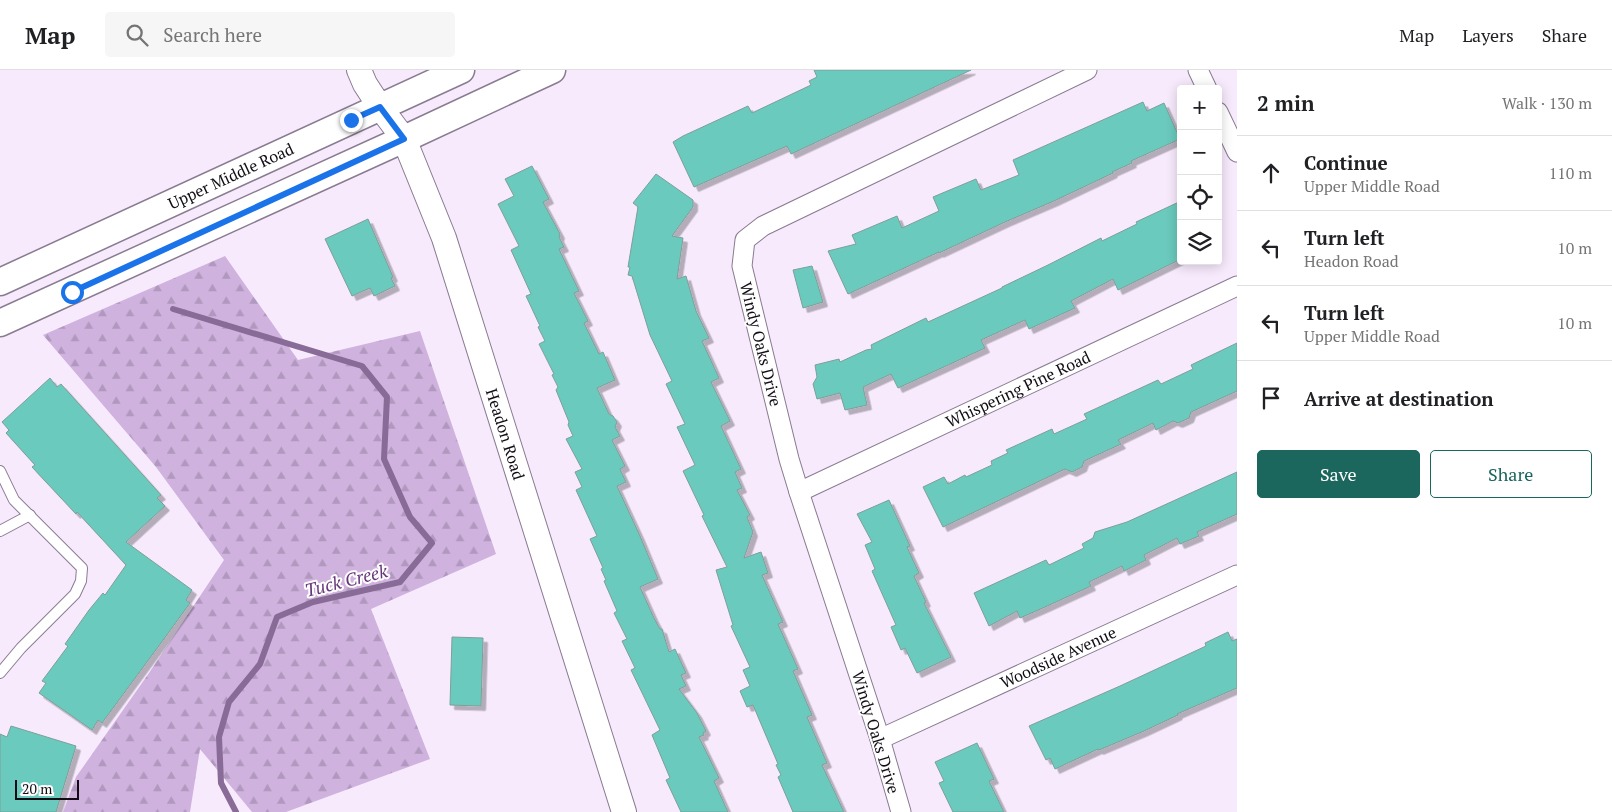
<!DOCTYPE html>
<html lang="en">
<head>
<meta charset="utf-8">
<style>
  body { margin:0; font-family:"PT Serif",serif; background:#f6f6f6; color:#202124 }
  .controls { position:absolute; right:15px; top:15px; display:grid; overflow:hidden; border-radius:5px; box-shadow:0 2px 12px #0003 }
  .controls button { width:45px; height:45px; display:grid; place-items:center; padding:0; border:0; border-bottom:1px solid #e0e0e0; background:#fff; color:#202124; font:25px sans-serif }
  .scale { position:absolute; left:15px; bottom:12px; width:64px; box-sizing:border-box; padding-left:5px; border:2px solid #120d15; border-top:0; font-size:14px; line-height:18px; white-space:nowrap; color:#120d15; -webkit-text-stroke:4px #fdfdfd; paint-order:stroke }
  .stop { position:absolute; width:15px; height:15px; margin:-11px; border:4px solid #1a73e8; border-radius:50%; background:#fff }
  .stop.end { background:#1a73e8; border-color:#fff; box-shadow:0 1px 5px #0008 }
  .list { margin:0; padding:0; list-style:none }
  h2 { display:flex; justify-content:space-between; align-items:center; height:65px; margin:0; padding:0 20px; font-size:21px }
  h2 small { font-size:16px; font-weight:400; color:#757577 }
  .list li { display:grid; grid-template-columns:32px 1fr auto; gap:15px; align-items:center; box-sizing:border-box; height:75px; padding:0 20px; border-top:1px solid #e0e0e0 }
  .list b { display:block; font-size:19px; white-space:nowrap }
  .list p { margin:0; font-size:16px; white-space:nowrap; color:#757577 }
  .list em { font-size:16px; font-style:normal; color:#757577 }
  .actions { display:flex; gap:10px; padding:15px 20px }
  .actions a { flex:1; padding:11px 0; border:1px solid #1b665d; border-radius:5px; text-align:center; font-size:18px; color:#1b665d }
  .actions .main { background:#1b665d; color:#fff }
  .icon { flex:none; width:28px; height:28px; fill:none; stroke:currentColor; stroke-width:2; stroke-linecap:round; stroke-linejoin:round }
  .map { position:relative; flex:none; width:1237px; height:742px; overflow:hidden }
  header { display:flex; align-items:center; gap:30px; box-sizing:border-box; height:70px; padding:0 25px; background:#fff; border-bottom:1px solid #e0e0e0 }
  header strong { font-size:24px }
  nav { display:flex; gap:28px; margin-inline-start:auto; font-size:18px }
  .search { width:350px; height:45px; background:#f6f6f6; display:flex; align-items:center; gap:12px; box-sizing:border-box; padding:0 18px; border-radius:5px; color:#757577; font-size:19px }
  main { display:flex }
  aside { flex:1; background:#fff }
  .map>svg:first-child { display:block }
  .forest { fill:url(#forest-firs) }
  .lines { fill:none; stroke-linecap:round; stroke-linejoin:round }
  .stream { stroke:#886b96; stroke-width:6 }
  .building { fill:#6bcabd; stroke:#7e9e99; filter:url(#shadow) }
  .service-casing { stroke:#897b90; stroke-width:12 }
  .minor-casing { stroke:#897b90; stroke-width:21 }
  .tertiary-casing { stroke:#897b90; stroke-width:26 }
  .secondary-casing { stroke:#897b90; stroke-width:29 }
  .service { stroke:#fff; stroke-width:10 }
  .minor { stroke:#fff; stroke-width:19 }
  .tertiary { stroke:#fff; stroke-width:24 }
  .secondary { stroke:#fff; stroke-width:26 }
  .route { stroke:#1a73e8; stroke-width:6 }
  .labels { text-anchor:middle; dominant-baseline:central; stroke-width:4; stroke-linejoin:round; paint-order:stroke }
  .street-label { font-size:16px; fill:#120d15; stroke:#fdfdfd }
  .water-label { font-size:18px; font-style:italic; fill:#66357b; stroke:#fdfdfd }
</style>
</head>
<body>
<header>
<strong>Map</strong>
<div class="search"><svg class="icon" aria-label="search" viewBox="0 0 24 24"><circle cx="10" cy="10" r="6"/><path d="M15 15l6 6"/></svg>Search here</div>
<nav><a>Map</a><a>Layers</a><a>Share</a></nav>
</header>
<main>
<div class="map">
<svg width="1237" height="742" viewBox="0 0 1237 742">
  <defs>
    <pattern id="forest-firs" width="22" height="20" patternUnits="userSpaceOnUse" patternTransform="scale(1.25)"><rect width="22" height="20" fill="#cfb2de"/><path d="M5 1l3.5 6h-7zM16 11l3.5 6h-7z" fill="#b198be"/></pattern>
    <filter id="shadow"><feDropShadow dx="4.5" dy="4.5" stdDeviation="0" flood-color="#0004"/></filter>
  </defs>
  <rect width="100%" height="100%" fill="#f7eafd"/>
  <polygon class="forest" points="225,186 298,290 420,261 496,484 371,539 430,689 286,742 252,742 200,679 190,742 63,742 76,707 149,603 224,490 156,397 43,265"/>
  <g class="lines">
    <polyline class="stream" points="173,239 362,296 387,327 384,389 410,447 432,473 400,512 313,532 277,547 260,594 229,632 219,667 221,713 236,742"/>
  </g>
  <g class="building">
    <polygon points="814,0 971,0 791,84 787,76 694,117 673,72 683,66 748,36 752,43 811,15 809,11 817,7"/>
    <polygon points="1143,32 1147,41 1164,33 1180,69 1131,91 1132,93 1112,102 1113,103 1054,131 1005,152 939,183 939,182 848,224 828,181 856,174 852,165 897,146 902,158 939,141 933,127 976,109 981,120 1019,105 1013,90"/>
    <polygon points="532,96 549,129 543,132 560,164 559,167 564,177 559,179 579,221 574,223 588,251 584,253 599,284 603,282 615,310 597,318 609,344 613,346 617,352 615,357 620,366 612,370 625,396 620,399 626,412 617,416 640,466 658,509 640,517 654,548 660,559 662,559 669,582 675,579 686,603 681,605 686,616 679,619 697,643 706,661 703,663 704,665 699,667 719,708 714,711 728,742 681,742 666,710 670,708 652,665 660,660 631,600 635,598 622,571 627,569 614,543 617,541 604,511 606,510 601,499 603,498 590,469 597,466 576,420 582,417 575,402 582,399 566,369 573,366 568,355 569,352 556,320 558,317 552,305 554,304 539,274 545,271 538,257 540,256 526,226 531,224 511,180 519,176 498,134 514,126 505,109"/>
    <polygon points="656,104 693,130 693,137 672,166 683,168 677,209 686,206 696,241 709,268 702,271 719,308 711,312 730,351 721,356 741,399 735,402 742,418 737,420 750,445 747,447 753,462 744,488 761,482 768,503 762,505 783,552 778,554 798,599 793,601 812,645 807,647 827,693 822,695 844,742 793,742 778,707 781,705 776,695 778,694 753,635 747,637 740,621 750,616 743,600 750,597 731,556 733,555 716,500 727,497 702,446 704,445 683,401 695,395 677,357 685,354 666,314 672,311 650,265 632,206 628,205 630,197 628,197 638,137 633,133"/>
    <polygon points="1181,131 1181,189 1118,220 1113,209 1071,231 1075,238 1029,259 1025,250 981,270 985,278 898,318 891,304 863,317 867,335 845,340 840,323 817,329 813,314 817,307 815,295 839,289 840,292 866,280 872,279 871,275 926,248 928,252 1002,218 1002,217 1048,195 1101,168 1102,171 1137,154 1136,152"/>
    <polygon points="368,149 393,207 391,208 395,216 374,226 370,218 352,226 325,169"/>
    <polygon points="812,196 823,232 803,238 793,200"/>
    <polygon points="1237,273 1237,321 1191,342 1189,348 1178,353 1173,351 1156,360 1153,353 1118,370 1121,374 1084,391 1082,397 1072,402 1065,399 943,457 923,417 944,407 948,414 965,405 966,407 992,395 991,391 1008,383 1006,380 1052,359 1054,364 1087,349 1084,344 1158,310 1161,314 1193,299 1191,295"/>
    <polygon points="50,308 57,317 61,314 161,425 157,428 165,436 126,472 192,520 186,530 190,533 158,577 102,653 98,650 92,660 39,623 46,613 42,611 68,576 65,574 89,540 103,523 105,525 126,495 77,442 76,444 32,397 35,395 6,363 9,360 2,352"/>
    <polygon points="1237,402 1237,444 1197,462 1199,466 1180,474 1177,468 1144,485 1146,490 1124,501 1122,496 1089,512 1091,516 1045,537 1020,548 1017,541 989,556 974,523 1046,490 1049,495 1084,478 1082,474 1093,468 1095,462 1127,452"/>
    <polygon points="889,430 910,476 907,477 919,503 914,506 926,532 924,533 951,587 917,603 905,578 901,580 891,557 896,555 872,501 875,499 865,475 872,472 857,444"/>
    <polygon points="1228,562 1232,571 1237,569 1237,618 1177,644 1178,645 1144,661 1099,680 1098,679 1055,699 1050,688 1046,690 1029,656 1120,616 1206,576 1205,573"/>
    <polygon points="452,567 483,568 481,636 450,635"/>
    <polygon points="11,656 76,676 56,742 0,742 0,664 7,667"/>
    <polygon points="977,673 994,709 989,711 1004,742 953,742 939,713 944,711 935,692"/>
  </g>
  <g class="lines">
    <g class="service-casing">
      <g id="service">
        <polyline points="0,401 14,430 82,498 81,511 75,524 21,578 0,603"/>
        <polyline points="0,461 30,445"/>
      </g>
    </g>
    <g class="minor-casing">
      <g id="minor">
        <polyline points="1198,0 1207,19"/>
        <polyline points="1218,42 1237,82"/>
        <path id="s1" d="M799 422 1237 216"/>
        <path id="s2" d="M880 669 1237 505"/>
        <polyline points="901,742 880,669 799,422 789,389 742,196 745,170 763,156 1087,0"/>
      </g>
    </g>
    <g class="tertiary-casing">
      <g id="tertiary">
        <path id="s3" d="M359 0 365 14 380 37 404 69 444 168 624 742"/>
      </g>
    </g>
    <g class="secondary-casing">
      <g id="secondary">
        <path id="s4" d="M0 212 461 0"/>
        <polyline points="0,253 404,69 552,0"/>
      </g>
    </g>
    <use href="#service" class="service"/>
    <use href="#minor" class="minor"/>
    <use href="#tertiary" class="tertiary"/>
    <use href="#secondary" class="secondary"/>
  </g>
  <g class="lines">
    <polyline class="route" points="72,222 404,69 380,37 351,50"/>
  </g>
  <g class="labels">
    <g class="street-label">
      <text stroke="none"><textPath href="#s4" startOffset="254">Upper Middle Road</textPath></text>
      <text transform="translate(761 274) rotate(76)">Windy Oaks Drive</text>
      <text stroke="none"><textPath href="#s1" startOffset="242">Whispering Pine Road</textPath></text>
      <text stroke="none"><textPath href="#s3" startOffset="395">Headon Road</textPath></text>
      <text stroke="none"><textPath href="#s2" startOffset="196">Woodside Avenue</textPath></text>
      <text transform="translate(876 662) rotate(73)">Windy Oaks Drive</text>
    </g>
    <g class="water-label">
      <text transform="translate(346 510) rotate(-14)">Tuck Creek</text>
    </g>
  </g>
</svg>
<div class="controls">
<button>+</button>
<button>−</button>
<button><svg class="icon" aria-label="locate" viewBox="0 0 24 24"><circle cx="12" cy="12" r="6"/><path d="M12 2v4M12 18v4M2 12h4M18 12h4"/></svg></button>
<button><svg class="icon" aria-label="layers" viewBox="0 0 24 24"><path d="M12 4l9 5-9 5-9-5zM3 14l9 5 9-5"/></svg></button>
</div>
<div class="scale">20 m</div>
<div class="stop" style="left:72px;top:222px"></div>
<div class="stop end" style="left:351px;top:50px"></div>
</div>
<aside>
<h2>2 min<small>Walk · 130 m</small></h2>
<ul class="list">
<li><svg class="icon" aria-label="ahead" viewBox="0 0 24 24"><path d="M12 20V5M6 11l6-6 6 6"/></svg><div><b>Continue</b><p>Upper Middle Road</p></div><em>110 m</em></li>
<li><svg class="icon" aria-label="left" viewBox="0 0 24 24"><path d="M17 20v-9H6M10 6l-5 5 5 5"/></svg><div><b>Turn left</b><p>Headon Road</p></div><em>10 m</em></li>
<li><svg class="icon" aria-label="left" viewBox="0 0 24 24"><path d="M17 20v-9H6M10 6l-5 5 5 5"/></svg><div><b>Turn left</b><p>Upper Middle Road</p></div><em>10 m</em></li>
<li><svg class="icon" aria-label="arrive" viewBox="0 0 24 24"><path d="M6 21V4h12l-3 4 3 4H6"/></svg><div><b>Arrive at destination</b></div></li>
</ul>
<div class="actions"><a class="main">Save</a><a>Share</a></div>
</aside>
</main>
</body>
</html>
